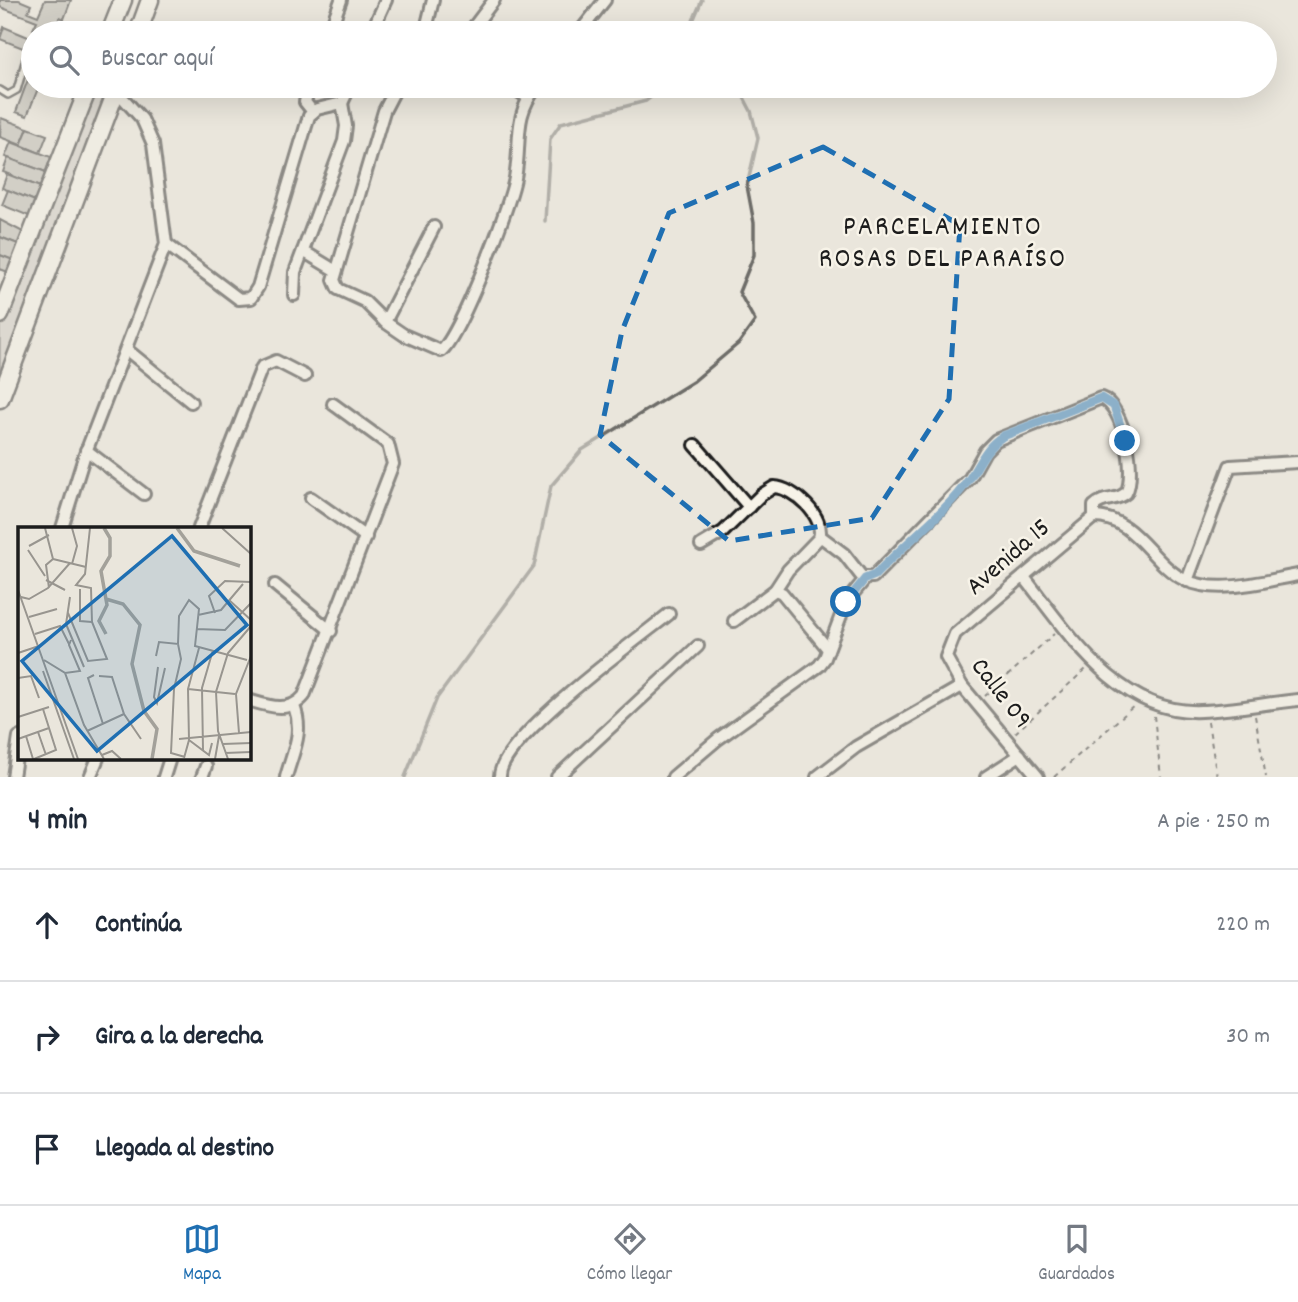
<!DOCTYPE html>
<html lang="es">
<head>
<meta charset="utf-8">
<style>
  body { margin:0; font-family:Dekko,sans-serif; background:#f2f2f3; color:#1f2937 }
  .stop { position:absolute; width:21px; height:21px; margin:-16px; border:5px solid #1f6fb2; border-radius:50%; background:#fff }
  .stop.end { background:#1f6fb2; border-color:#fff; box-shadow:0 2px 7px #0008 }
  .list { margin:0; padding:0; list-style:none }
  h2 { display:flex; justify-content:space-between; align-items:center; height:91px; margin:0; padding:0 28px; font-size:30px }
  h2 small { font-size:23px; font-weight:400; color:#747a83 }
  .list li { display:grid; grid-template-columns:46px 1fr auto; gap:21px; align-items:center; box-sizing:border-box; height:112px; padding:0 28px; border-top:2px solid #e0e1e3 }
  .list b { display:block; font-size:26px; white-space:nowrap }
  .list em { font-size:23px; font-style:normal; color:#747a83 }
  .icon { flex:none; width:38px; height:38px; fill:none; stroke:currentColor; stroke-width:2; stroke-linecap:round; stroke-linejoin:round }
  .map { position:relative; flex:none; width:1298px; height:777px; overflow:hidden }
  .search { position:absolute; background:#fff; box-shadow:0 7px 28px #0002; left:21px; right:21px; top:21px; height:77px; display:flex; align-items:center; gap:18px; box-sizing:border-box; padding:0 24px; border-radius:38px; color:#747a83; font-size:26px }
  .sheet { height:427px; background:#fff }
  nav { display:flex; justify-content:space-around; align-items:center; box-sizing:border-box; height:98px; border-top:2px solid #e0e1e3; background:#fff; font-size:19px; color:#747a83 }
  nav a { display:grid; justify-items:center; gap:4px }
  nav .on { color:#1f6fb2 }
  .map>svg:first-child { display:block }
  .green { fill:#ccc8c0; stroke:#74726e; stroke-width:2 }
  .lines { fill:none; stroke-linecap:round; stroke-linejoin:round }
  .stream { stroke:#6d6c68; stroke-width:3.5 }
  .building { fill:#b6b4ac; stroke:#1c1c1c; stroke-width:2 }
  .service-casing { stroke:#1c1c1c; stroke-width:10 }
  .minor-casing { stroke:#1c1c1c; stroke-width:16 }
  .secondary-casing { stroke:#1c1c1c; stroke-width:21 }
  .path { stroke:#1c1c1c; stroke-width:2; stroke-dasharray:5 5; stroke-linecap:butt }
  .service { stroke:#f7f3e8; stroke-width:5 }
  .minor { stroke:#f7f3e8; stroke-width:10 }
  .secondary { stroke:#f7f3e8; stroke-width:16 }
  .route { stroke:#1f6fb2; stroke-width:9 }
  .marked { fill:none; stroke:#1f6fb2; stroke-width:5; stroke-dasharray:14 9; stroke-linejoin:round }
  .labels { text-anchor:middle; dominant-baseline:central; stroke-width:5; stroke-linejoin:round; paint-order:stroke }
  .street-label { font-size:26px; fill:#1c1c1c; stroke:#f7f3e8 }
  .neighbourhood-label { font-size:28px; letter-spacing:2px; fill:#1c1c1c; stroke:#f7f3e8 }
  .inset-river { fill:none; stroke:#a3a19a; stroke-width:3.5 }
  .inset-road { fill:none; stroke:#98958f; stroke-width:2 }
  .view { fill:#1f6fb2; fill-opacity:0.15; stroke:#1f6fb2; stroke-width:3.5 }
  .inset-edge { fill:none; stroke:#1c1c1c; stroke-width:3.5 }
</style>
</head>
<body>
<div class="map">
<svg width="1298" height="777" viewBox="0 0 1298 777">
  <rect width="100%" height="100%" fill="#eae6dc"/>
  <filter id="ink" filterUnits="userSpaceOnUse"><feTurbulence type="fractalNoise" baseFrequency=".0143" numOctaves="2"/><feDisplacementMap in="SourceGraphic" scale="14" xChannelSelector="R" yChannelSelector="G"/><feConvolveMatrix kernelMatrix="1 2 1 2 8 2 1 2 1" color-interpolation-filters="sRGB"/></filter>
  <g filter="url(#ink)">
    <polygon class="green" points="90,86 116,86 0,396 0,319"/>
    <g class="lines">
      <g class="stream">
        <polyline points="692,33 692,23 702,0"/>
        <polyline points="545,221 550,139 561,123 646,101 665,86"/>
        <polyline points="405,777 437,698 534,566 551,486 582,450 694,381 739,343 755,321 739,292 754,255 754,223 747,186 758,138 751,111 738,86"/>
      </g>
    </g>
    <g class="building">
      <polygon points="0,0 19,0 31,5 28,12 38,16 45,0 71,0 64,19 60,17 54,33 33,29 37,21 0,7"/>
      <polygon points="4,27 33,39 33,52 0,39"/>
      <polygon points="33,66 33,86 39,86 27,116 16,112"/>
      <polygon points="1,118 28,128 21,145 0,137"/>
      <polygon points="28,128 47,135 40,153 21,145"/>
      <polygon points="11,142 51,157 46,172 5,157"/>
      <polygon points="8,158 46,172 40,187 3,172"/>
      <polygon points="7,174 40,187 35,201 2,188"/>
      <polygon points="8,190 35,201 29,216 2,205"/>
      <polygon points="0,220 23,232 18,244 0,237"/>
      <polygon points="0,237 18,244 13,260 0,255"/>
      <polygon points="0,255 13,260 8,272 0,269"/>
    </g>
    <g class="lines">
      <g class="service-casing">
        <polyline id="service" points="0,90 8,95 17,90 26,59"/>
      </g>
      <g class="minor-casing">
        <g id="minor">
          <polyline points="329,33 341,0"/>
          <polyline points="371,33 386,0"/>
          <polyline points="425,33 433,0"/>
          <polyline points="469,33 494,0"/>
          <polyline points="579,33 605,0"/>
          <polyline points="309,86 305,102 313,112"/>
          <path d="M397 86 384 111 334 280 338 289 364 301 385 322 404 335 441 351C460 336 510 206 515 178 522 142 512 117 537 86"/>
          <polyline points="512,86 528,98"/>
          <polyline points="166,244 239,299 251,298 258,287 309,116 317,109 342,103 350,86"/>
          <polyline points="303,251 336,271"/>
          <polyline points="294,295 295,272 344,141 346,126 342,103"/>
          <polyline points="385,322 434,227"/>
          <polyline points="127,350 191,402"/>
          <polyline points="695,445 749,507"/>
          <polyline points="86,450 144,494"/>
          <polyline points="311,498 366,537"/>
          <path d="M1094 517C1136 517 1151 564 1185 580 1219 595 1264 581 1298 575"/>
          <polyline points="62,528 84,457 166,244 153,144 142,119 123,98 118,86"/>
          <polyline points="199,528 262,367 276,361 305,376"/>
          <path d="M820 536 844 554 862 577H873L970 478 985 451 996 440 1101 398C1124 405 1137 474 1126 493 1116 502 1104 496 1094 506V517"/>
          <path d="M701 545 723 532 761 495 774 487C794 488 826 517 819 538L788 570 775 590 734 621"/>
          <path d="M1024 577C1068 633 1119 715 1201 711 1233 710 1266 703 1298 700"/>
          <polyline points="1187,581 1230,466 1298,462"/>
          <polyline points="275,585 331,631"/>
          <polyline points="775,590 782,593 828,649"/>
          <path d="M248 700C268 706 289 714 304 696L393 464 388 444 333 404"/>
          <polyline points="13,777 19,737"/>
          <polyline points="90,777 98,758"/>
          <polyline points="164,777 170,758"/>
          <polyline points="202,777 206,766"/>
          <path d="M286 777C293 751 304 733 294 706"/>
          <path d="M500 777C497 741 638 639 669 614"/>
          <polyline points="557,777 698,646"/>
          <polyline points="673,777 718,739 819,666 825,658 846,602 865,579"/>
          <polyline points="817,777 856,747 962,686"/>
          <polyline points="986,777 1020,755"/>
          <polyline points="1038,777 962,686 946,657 955,634 1094,517"/>
        </g>
      </g>
      <g class="secondary-casing">
        <g id="secondary">
          <polyline points="110,33 123,0"/>
          <polyline points="138,33 150,0"/>
          <polyline points="0,315 89,86"/>
          <polyline points="0,399 118,86"/>
        </g>
      </g>
      <g class="path">
        <polyline points="985,696 1054,634"/>
        <polyline points="1154,716 1161,777"/>
        <polyline points="1255,716 1266,777"/>
        <polyline points="1208,722 1217,777"/>
        <polyline points="1015,733 1086,669"/>
        <polyline points="1054,777 1135,705"/>
      </g>
      <use href="#service" class="service"/>
      <use href="#minor" class="minor"/>
      <use href="#secondary" class="secondary"/>
    </g>
  </g>
  <g class="lines" filter="url(#ink)">
    <path class="route" d="M846 602 865 579 875 575C905 543 945 514 970 478 981 461 986 447 1003 436L1101 398 1114 406 1125 441"/>
  </g>
  <path d="M0 0H1298V777H0ZM823 147 960 225 949 399 872 518 729 541 600 435 622 331 669 213Z" fill="#eae6dc" fill-opacity=".55" fill-rule="evenodd"/>
  <path class="marked" d="M823 147 960 225 949 399 872 518 729 541 600 435 622 331 669 213Z"/>
  <g class="labels">
    <g class="street-label">
      <text transform="translate(1009 558) rotate(-41)">Avenida 15</text>
      <text transform="translate(1000 694) rotate(52)">Calle 09</text>
    </g>
    <g class="neighbourhood-label">
      <text x="943" y="229">PARCELAMIENTO<tspan x="943" dy="32">ROSAS DEL PARAÍSO</tspan></text>
    </g>
  </g>
  <g transform="translate(18 527)">
    <rect width="233" height="233" fill="#eae6dc"/>
    <path class="inset-river" d="M86 1 92 11V29L83 44 89 78 81 94 88 107M159 1 176 24 222 39M88 72 105 77 122 98 114 137 126 184 139 202 134 232"/>
    <path class="inset-road" d="M27 1 35 32M204 1 233 27M11 19 31 8M10 23 27 49M35 32 68 40M54 37 59 19 54 1M28 53 47 63M31 61 28 38 35 32M62 62V94L74 95M0 63 60 232M3 70 11 72 30 61 52 36M52 70 48 97 66 140M211 73 233 93M50 86 70 134 89 132 74 95 73 61 58 58 67 47 72 1M197 86 191 69 207 54 233 55M180 88 203 83 225 57M11 90 39 82M178 102 207 103 233 76M17 107 42 99 51 117M160 117 163 132 156 162 153 226 167 230M0 126 21 119M138 129 141 115 160 117 161 89 171 73 181 82 177 119 229 133M26 133 47 146 66 198 86 232M140 140 136 170 139 176 147 141M25 144 56 232M47 146 62 144 51 118 53 113M76 148 70 151 85 197M81 149 94 150 106 187 123 212M0 151 13 149 21 171M170 162 217 167M0 190 31 180M69 204 106 187M20 205 28 228M221 206 218 167 233 129M8 209 15 232M0 212 31 201M161 212 233 205M171 213 191 228 194 216M205 217 233 216M185 223 184 161 195 123M207 226 233 225M84 228 94 224 103 232M166 231 171 213 170 162 181 121M16 232 38 223 25 182M197 232 201 209M210 232 200 204 198 165 210 126 233 99"/>
    <path class="view" d="M154 9 229 98 79 224 4 134Z"/>
    <rect width="233" height="233" class="inset-edge"/>
  </g>
</svg>
<div class="stop" style="left:846px;top:602px"></div>
<div class="stop end" style="left:1125px;top:441px"></div>
<div class="search"><svg class="icon" aria-label="search" viewBox="0 0 24 24"><circle cx="10" cy="10" r="6"/><path d="M15 15l6 6"/></svg>Buscar aquí</div>
</div>
<section class="sheet">
<h2>4 min<small>A pie · 250 m</small></h2>
<ul class="list">
<li><svg class="icon" aria-label="ahead" viewBox="0 0 24 24"><path d="M12 20V5M6 11l6-6 6 6"/></svg><div><b>Continúa</b></div><em>220 m</em></li>
<li><svg class="icon" aria-label="right" viewBox="0 0 24 24"><path d="M7 20v-9h11M14 6l5 5-5 5"/></svg><div><b>Gira a la derecha</b></div><em>30 m</em></li>
<li><svg class="icon" aria-label="arrive" viewBox="0 0 24 24"><path d="M6 21V4h12l-3 4 3 4H6"/></svg><div><b>Llegada al destino</b></div></li>
</ul>
</section>
<nav>
<a class="on"><svg class="icon" aria-label="map" viewBox="0 0 24 24"><path d="M3 6l6-2 6 2 6-2v14l-6 2-6-2-6 2zM9 4v14M15 6v14"/></svg>Mapa</a>
<a><svg class="icon" aria-label="directions" viewBox="0 0 24 24"><path d="M12 3l9 9-9 9-9-9zM9 14v-3h6M13 9l2 2-2 2"/></svg>Cómo llegar</a>
<a><svg class="icon" aria-label="saved" viewBox="0 0 24 24"><path d="M7 4h10v16l-5-4-5 4z"/></svg>Guardados</a>
</nav>
</body>
</html>
